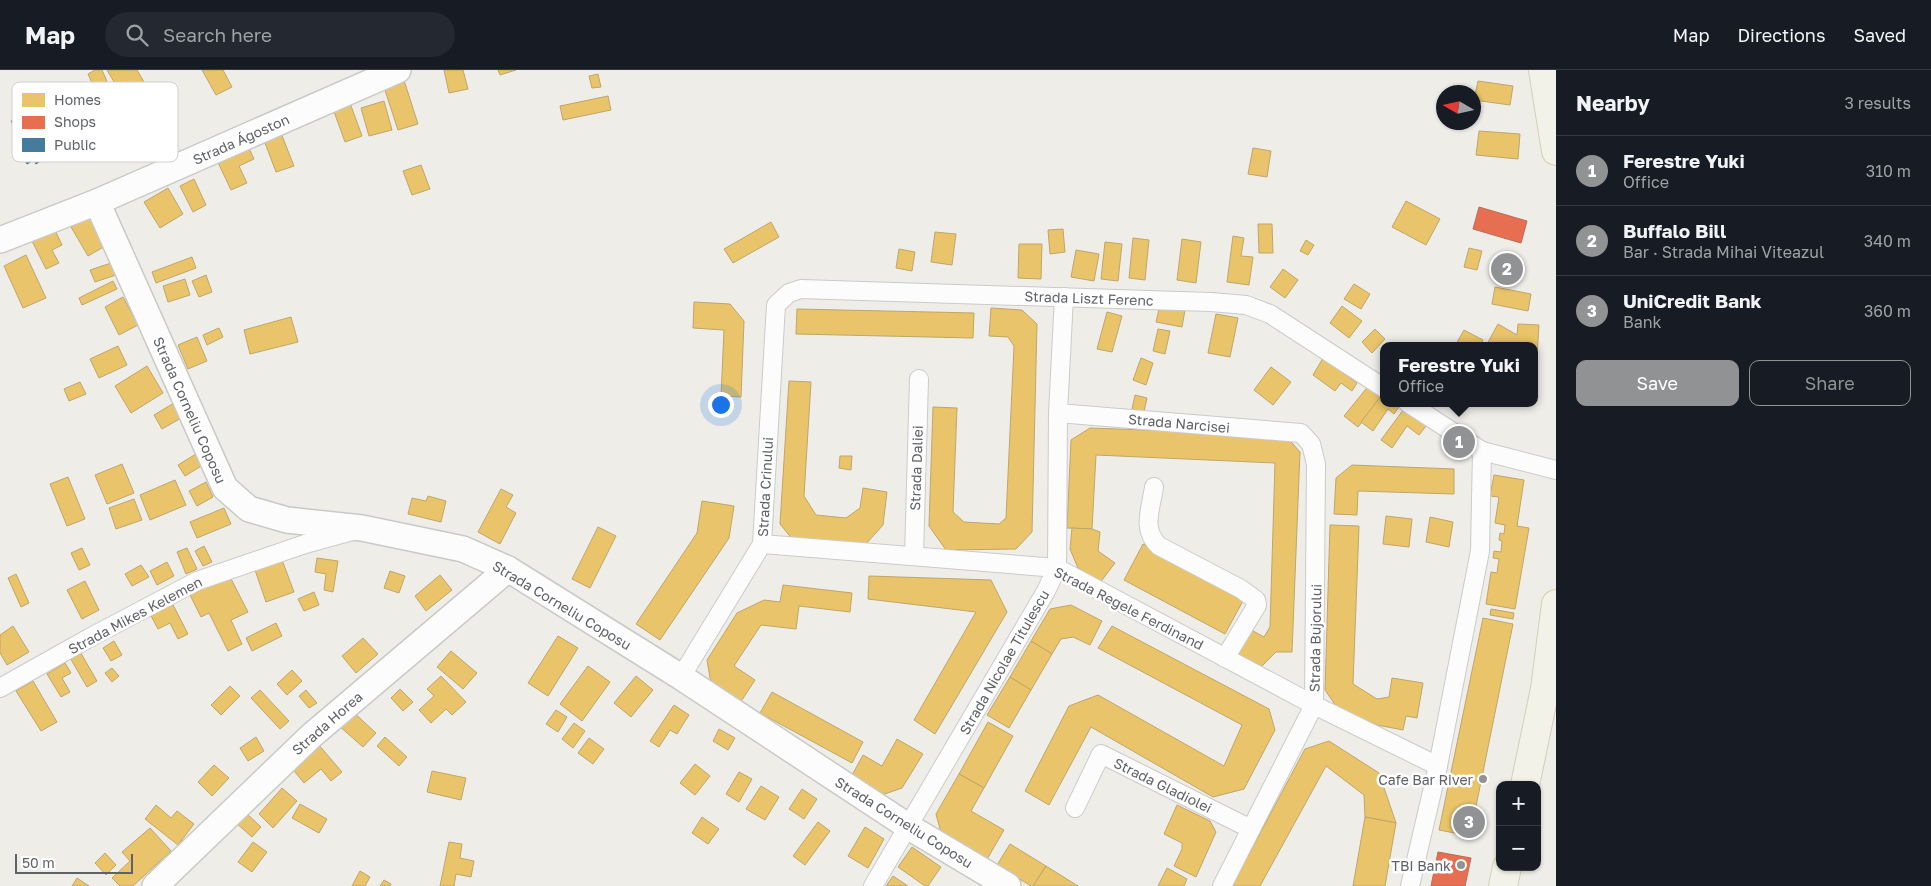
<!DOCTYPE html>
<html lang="en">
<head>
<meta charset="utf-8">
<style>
  body { margin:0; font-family:"Golos Text",sans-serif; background:#242831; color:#f1f3f6 }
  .controls { position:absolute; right:15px; bottom:15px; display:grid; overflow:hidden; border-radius:10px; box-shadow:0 1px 4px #0004 }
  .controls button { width:45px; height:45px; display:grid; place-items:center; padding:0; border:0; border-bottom:1px solid #363941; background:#171b24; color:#f1f3f6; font:25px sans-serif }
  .compass { position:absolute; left:1436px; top:15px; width:45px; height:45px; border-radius:50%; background:#171b24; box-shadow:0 1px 4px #0004; rotate:279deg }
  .scale { position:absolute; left:15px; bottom:12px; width:118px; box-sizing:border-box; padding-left:5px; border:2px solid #5e6166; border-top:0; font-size:14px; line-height:18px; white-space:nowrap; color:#5e6166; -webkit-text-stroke:4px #fff; paint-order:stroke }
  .you { position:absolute; left:720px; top:334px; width:18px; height:18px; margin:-12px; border:4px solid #fff; border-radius:50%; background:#1a73e8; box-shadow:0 0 0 8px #1a73e833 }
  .badge { display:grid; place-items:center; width:32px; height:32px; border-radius:50%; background:#909294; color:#fff; font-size:16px; font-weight:700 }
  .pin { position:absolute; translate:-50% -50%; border:2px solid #fff; box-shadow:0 1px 5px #0006 }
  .popup { position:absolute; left:1380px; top:272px; width:158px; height:65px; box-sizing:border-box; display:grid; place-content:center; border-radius:10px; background:#171b24; filter:drop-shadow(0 1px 4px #0005); font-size:16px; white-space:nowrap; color:#9ea1a6 }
  .popup b { font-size:19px; color:#f1f3f6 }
  .popup::after { content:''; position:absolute; left:50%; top:100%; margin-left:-10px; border:10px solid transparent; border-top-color:#171b24 }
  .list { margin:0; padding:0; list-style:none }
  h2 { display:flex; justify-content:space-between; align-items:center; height:65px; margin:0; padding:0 20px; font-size:21px }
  h2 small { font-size:16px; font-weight:400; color:#9ea1a6 }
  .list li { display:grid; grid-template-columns:32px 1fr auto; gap:15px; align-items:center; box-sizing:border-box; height:70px; padding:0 20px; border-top:1px solid #363941 }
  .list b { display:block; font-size:19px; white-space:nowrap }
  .list p { margin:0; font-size:16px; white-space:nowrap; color:#9ea1a6 }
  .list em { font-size:16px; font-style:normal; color:#9ea1a6 }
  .actions { display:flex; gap:10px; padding:15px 20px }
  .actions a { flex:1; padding:11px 0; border:1px solid #909294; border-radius:10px; text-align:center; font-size:18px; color:#909294 }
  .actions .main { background:#909294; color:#fff }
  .icon { flex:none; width:28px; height:28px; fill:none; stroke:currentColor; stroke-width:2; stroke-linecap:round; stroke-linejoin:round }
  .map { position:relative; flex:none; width:1556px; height:816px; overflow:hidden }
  header { display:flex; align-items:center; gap:30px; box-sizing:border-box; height:70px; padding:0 25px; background:#171b24; border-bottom:1px solid #363941 }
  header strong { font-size:24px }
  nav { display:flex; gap:28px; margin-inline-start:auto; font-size:18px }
  .search { width:350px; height:45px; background:#242831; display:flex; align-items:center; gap:12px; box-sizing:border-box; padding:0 18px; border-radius:28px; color:#9ea1a6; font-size:19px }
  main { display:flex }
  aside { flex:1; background:#171b24 }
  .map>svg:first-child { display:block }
  .homes { fill:#e9c46a; stroke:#bfa669 }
  .shops { fill:#e76f51; stroke:#be6b57 }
  .public { fill:#457b9d; stroke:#4c738c }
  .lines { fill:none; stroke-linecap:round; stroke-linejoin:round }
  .street-casing { stroke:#cacbca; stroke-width:20 }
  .secondary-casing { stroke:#c9cac8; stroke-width:28 }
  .primary-casing { stroke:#d5cfb6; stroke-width:30 }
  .street { stroke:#fcfcfc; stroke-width:18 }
  .secondary { stroke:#fcfcfc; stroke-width:25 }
  .primary { stroke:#f3f2e8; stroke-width:28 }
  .poi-dot { fill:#909294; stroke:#fff; stroke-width:2 }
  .labels { text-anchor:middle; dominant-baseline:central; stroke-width:5; stroke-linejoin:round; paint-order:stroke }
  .street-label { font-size:14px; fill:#5e6166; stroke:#fff }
  .poi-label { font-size:14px; fill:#5e6166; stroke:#fff; text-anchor:end }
  .key { fill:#fff; stroke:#cfd0d1; stroke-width:1 }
  .key-label { font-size:14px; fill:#5e6166 }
</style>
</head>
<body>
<header>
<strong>Map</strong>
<div class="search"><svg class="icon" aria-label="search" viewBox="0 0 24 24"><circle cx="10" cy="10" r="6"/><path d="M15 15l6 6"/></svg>Search here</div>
<nav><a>Map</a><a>Directions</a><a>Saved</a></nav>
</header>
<main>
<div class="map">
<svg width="1556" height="816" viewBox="0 0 1556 816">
  <rect width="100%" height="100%" fill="#eeede8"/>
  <g class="homes">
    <polygon points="95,0 102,0 129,61 116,67 88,4"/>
    <polygon points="107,0 137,0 164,46 142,59"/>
    <polygon points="202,0 223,0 232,17 216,25"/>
    <polygon points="444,0 463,0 468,19 449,23"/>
    <polygon points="498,0 516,0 500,5"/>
    <polygon points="402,4 418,54 398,60 382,11"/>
    <polygon points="598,4 601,17 592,18 589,6"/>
    <polygon points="1478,11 1513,16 1510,35 1474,30"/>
    <polygon points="608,26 611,40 563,50 560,36"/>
    <polygon points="90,30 112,75 100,81 79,36"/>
    <polygon points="384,31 392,60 369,66 361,38"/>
    <polygon points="350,33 362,66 345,72 333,39"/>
    <polygon points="279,58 294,96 276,102 262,65"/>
    <polygon points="1479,61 1520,64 1518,89 1476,85"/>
    <polygon points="245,70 254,89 239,96 247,113 231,120 214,84"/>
    <polygon points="1253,78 1271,81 1267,107 1248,104"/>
    <polygon points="421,95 430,119 412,125 403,101"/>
    <polygon points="194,109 206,135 193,142 180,116"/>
    <polygon points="168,118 183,144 160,158 144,132"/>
    <polygon points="1406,131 1440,149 1426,175 1392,157"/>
    <polygon points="90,146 107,175 88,186 71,157"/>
    <polygon points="771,152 779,167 733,193 724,179"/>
    <polygon points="1258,154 1272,154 1273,183 1259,183"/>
    <polygon points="54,158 62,175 52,180 59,193 46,199 31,169"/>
    <polygon points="1063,159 1065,182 1050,184 1048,160"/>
    <polygon points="935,162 956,164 952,195 931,192"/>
    <polygon points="1233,166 1244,168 1241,186 1253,187 1249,215 1227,212"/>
    <polygon points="1133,168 1149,170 1145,210 1129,208"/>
    <polygon points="1182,169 1201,172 1196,213 1177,210"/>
    <polygon points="1306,170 1314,175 1308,185 1300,181"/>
    <polygon points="1105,172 1122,174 1118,211 1101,209"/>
    <polygon points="1019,174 1042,174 1041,209 1018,208"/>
    <polygon points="1469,178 1482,181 1477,200 1464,197"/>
    <polygon points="899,179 915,182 912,201 896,198"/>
    <polygon points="1076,180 1099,184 1094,211 1071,207"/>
    <polygon points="26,185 46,228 23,238 4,196"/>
    <polygon points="192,187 196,198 156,213 152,202"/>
    <polygon points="111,193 116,205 95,212 90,200"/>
    <polygon points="1283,199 1298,210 1285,228 1270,217"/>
    <polygon points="206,205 212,222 199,227 192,211"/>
    <polygon points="185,209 190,225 168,232 163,216"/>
    <polygon points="113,211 117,219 82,235 79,228"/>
    <polygon points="1354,214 1370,224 1361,239 1344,229"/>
    <polygon points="1495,217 1531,224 1528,241 1492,234"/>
    <polygon points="123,227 138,255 119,265 105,237"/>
    <polygon points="694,232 730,234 744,251 741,327 721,326 724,260 693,258"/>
    <polygon points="1160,235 1185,240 1182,257 1156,252"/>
    <polygon points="1342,236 1362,251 1349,268 1330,253"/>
    <polygon points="991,238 1022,240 1037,254 1032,462 1016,479 946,480 929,456 933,337 957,338 953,442 964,452 999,454 1006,448 1014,276 1008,267 989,266"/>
    <polygon points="797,239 974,243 973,268 796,264"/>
    <polygon points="1107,242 1122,246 1112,282 1097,279"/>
    <polygon points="1216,244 1238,248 1230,287 1208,283"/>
    <polygon points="291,247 298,272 250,284 244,260"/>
    <polygon points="1498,254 1517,265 1518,254 1539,255 1535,317 1534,276 1486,276"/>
    <polygon points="219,258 223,267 207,275 203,265"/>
    <polygon points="1158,259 1170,261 1165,284 1153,281"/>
    <polygon points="1375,259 1385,269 1372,283 1362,272"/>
    <polygon points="1464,260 1483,270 1480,276 1455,276"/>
    <polygon points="197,267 207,291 188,299 178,275"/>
    <polygon points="118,276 127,295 99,308 90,289"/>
    <polygon points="1141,288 1153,293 1146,315 1133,310"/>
    <polygon points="1323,288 1357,313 1352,321 1341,313 1335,321 1313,305"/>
    <polygon points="147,296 163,323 131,343 115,316"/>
    <polygon points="1271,297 1291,312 1273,335 1254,320"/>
    <polygon points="789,311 811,312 804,426 816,445 846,448 860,438 863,418 887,422 883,455 865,475 793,470 780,454"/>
    <polygon points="80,312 86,324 69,331 64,319"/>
    <polygon points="1370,314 1384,325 1384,333 1379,339 1375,336 1358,357 1344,346"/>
    <polygon points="1384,322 1384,333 1401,334 1394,344 1388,339 1373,361 1361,352"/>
    <polygon points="1135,325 1147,328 1144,342 1132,339"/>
    <polygon points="174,333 183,347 162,359 154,345"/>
    <polygon points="1406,336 1429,352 1419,365 1407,356 1392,378 1381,370"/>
    <polygon points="1090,358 1285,365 1300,382 1292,582 1276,582 1260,598 1232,582 1246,557 1264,567 1270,557 1275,393 1096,385 1092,459 1067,458 1071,370"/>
    <circle cx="1460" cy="385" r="3.5"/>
    <polygon points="196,384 203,395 185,406 178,395"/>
    <polygon points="840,386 852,386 851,400 839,398"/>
    <polygon points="122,394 134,423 107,434 95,405"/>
    <polygon points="1352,395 1454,399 1454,424 1358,421 1357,445 1334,444 1336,408"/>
    <polygon points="1494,405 1524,410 1517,456 1529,458 1515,539 1486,534 1491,502 1497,503 1499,489 1493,488 1494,481 1501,482 1502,471 1499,470 1500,463 1504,464 1505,455 1495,453 1499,427 1490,426"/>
    <polygon points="68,407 85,449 67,456 50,414"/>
    <polygon points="175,410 186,435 150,450 140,425"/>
    <polygon points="206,412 213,427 197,436 189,421"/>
    <polygon points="501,419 513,425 506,437 516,443 500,474 478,462"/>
    <polygon points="428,426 446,431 441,452 408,444 412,428 426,431"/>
    <polygon points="134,429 142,450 116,459 109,438"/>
    <polygon points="702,431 734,436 729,468 660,570 636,554 697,463"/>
    <polygon points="224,438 231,454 197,468 190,452"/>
    <polygon points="1386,446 1412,449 1409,477 1383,474"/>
    <polygon points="1430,447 1453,452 1449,477 1426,472"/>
    <polygon points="1330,455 1359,456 1353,614 1377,629 1389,627 1392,608 1423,613 1417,648 1406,646 1403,660 1377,655 1338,639 1325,620"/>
    <polygon points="598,457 616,466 590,518 572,509"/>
    <polygon points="1072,458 1092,459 1100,462 1098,481 1115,493 1099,514 1078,498 1070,479"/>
    <polygon points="1143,474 1244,529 1225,564 1124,510"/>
    <polygon points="204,476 212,492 203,496 195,481"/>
    <polygon points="82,478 90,495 79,500 71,483"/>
    <polygon points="187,478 197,499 186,504 177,482"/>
    <polygon points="317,488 338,491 333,522 324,520 326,504 315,502"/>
    <polygon points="282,490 294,522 266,532 255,500"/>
    <polygon points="167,492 174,506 157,515 150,501"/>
    <polygon points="141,495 149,507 132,516 125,504"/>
    <polygon points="390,501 405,506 399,523 384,518"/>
    <polygon points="16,504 29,533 21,537 8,508"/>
    <polygon points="229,505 248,542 231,550 242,574 228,581 209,543 201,547 190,525"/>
    <polygon points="440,505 452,520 426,541 415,526"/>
    <polygon points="869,506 991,510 1007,542 935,664 914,650 976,542 868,529"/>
    <polygon points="85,511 99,540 82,549 67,520"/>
    <polygon points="783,515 852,523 850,542 799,536 796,559 761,555 734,596 755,610 740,633 711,614 707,590 737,543 764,530 780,532"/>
    <polygon points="314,522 319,535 304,541 298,529"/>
    <polygon points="171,531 188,564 178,569 170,553 158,559 149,542"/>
    <polygon points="1071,535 1102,551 1090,575 1073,567 1061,569 1052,584 1031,571 1050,539"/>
    <polygon points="1491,539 1514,543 1513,549 1490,545"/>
    <polygon points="1483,548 1513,554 1470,766 1439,760"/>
    <polygon points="276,553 282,566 252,581 246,568"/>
    <polygon points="13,556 29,582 7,595 0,583 0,565"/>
    <polygon points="1112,556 1269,639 1275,660 1244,719 1213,727 1091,657 1049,735 1025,721 1069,636 1098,625 1224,696 1242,655 1098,578"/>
    <polygon points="558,566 578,578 548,626 528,613"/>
    <polygon points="363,568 378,584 356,603 342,586"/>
    <polygon points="114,571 122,585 111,591 103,578"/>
    <polygon points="1031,571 1052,584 1031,620 1010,607"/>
    <polygon points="79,580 97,611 87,617 69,586"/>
    <polygon points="451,581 477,603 463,619 437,597"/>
    <polygon points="65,593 71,603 62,608 70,622 61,627 47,604"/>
    <polygon points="588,596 610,612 582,651 560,634"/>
    <polygon points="112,598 119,606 112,612 105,603"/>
    <polygon points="292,600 302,611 287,625 277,614"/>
    <polygon points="441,606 466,632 452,645 446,639 431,653 419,640 434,626 427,619"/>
    <polygon points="636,606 653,620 631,647 614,633"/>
    <polygon points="1010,607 1031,620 1009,658 987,645"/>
    <polygon points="33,611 57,652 41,661 16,621"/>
    <polygon points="230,616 240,626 221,645 211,635"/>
    <polygon points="400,619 413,632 403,641 391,628"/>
    <polygon points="260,620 289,651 280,659 251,628"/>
    <polygon points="306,620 317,633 309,638 299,626"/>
    <polygon points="772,622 863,672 852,693 760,643"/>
    <polygon points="674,635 689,645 677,664 670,660 659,677 650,671"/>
    <polygon points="351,640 376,663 363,677 338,655"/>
    <polygon points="556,640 567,647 558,662 546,654"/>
    <polygon points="988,652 1013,666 984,718 959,704"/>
    <polygon points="574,653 585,661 573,678 562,669"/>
    <polygon points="719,659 735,668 728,680 713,671"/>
    <polygon points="256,667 264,681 248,691 240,678"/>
    <polygon points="385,667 407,687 399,696 377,676"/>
    <polygon points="589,668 604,679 593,694 578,683"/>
    <polygon points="897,669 923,684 902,718 882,725 851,707 863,685 882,696"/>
    <polygon points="1329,671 1379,703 1396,753 1365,747 1364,725 1326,696 1260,816 1232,816 1305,679"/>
    <polygon points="318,674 342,702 331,711 321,699 304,713 291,697"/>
    <polygon points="695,694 710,706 695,725 680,713"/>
    <polygon points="214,695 229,708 212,726 198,712"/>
    <polygon points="432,701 466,708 461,730 427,722"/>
    <polygon points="739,702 752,709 739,732 726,724"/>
    <polygon points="959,704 984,718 971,741 1004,760 986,791 942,766 936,744"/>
    <polygon points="761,716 779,727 765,750 746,739"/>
    <polygon points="282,718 297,731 273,758 259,744"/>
    <polygon points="802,719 817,729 804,749 789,739"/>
    <polygon points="300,734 327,749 319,763 292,748"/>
    <polygon points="156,735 171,748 177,741 194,754 178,775 145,749"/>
    <polygon points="1177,735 1210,751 1216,762 1196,807 1174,796 1182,779 1182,773 1164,764"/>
    <polygon points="245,742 261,757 252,767 236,753"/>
    <polygon points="702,747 719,759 708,774 692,763"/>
    <polygon points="1365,747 1396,753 1385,816 1353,816"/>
    <polygon points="818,752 830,761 805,795 793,786"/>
    <polygon points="865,757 884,769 868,798 848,786"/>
    <polygon points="150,758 171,781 133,816 120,816 112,808 130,791 122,782"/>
    <polygon points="253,772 267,782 252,802 238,792"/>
    <polygon points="449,772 462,774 460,788 474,791 471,807 456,804 454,816 440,816"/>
    <polygon points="1010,774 1046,796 1033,816 1031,816 997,795"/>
    <polygon points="912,777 941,797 928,816 925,816 898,797"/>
    <polygon points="105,783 116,795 106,805 95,793"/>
    <polygon points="1046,796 1078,816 1033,816"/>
    <polygon points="1167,798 1187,809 1184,816 1158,816"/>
    <polygon points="360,801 370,807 365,816 352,816"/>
    <polygon points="893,806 908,816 886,816"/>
    <polygon points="77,808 89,816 72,816"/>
    <polygon points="384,810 391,814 390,816 380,816"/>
  </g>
  <g class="shops">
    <polygon points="1479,137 1527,151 1521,173 1473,159"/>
    <polygon points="1438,782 1471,788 1465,816 1431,816"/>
  </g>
  <polygon class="public" points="20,46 26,57 32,54 35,61 30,64 32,68 40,64 49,82 40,87 42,90 36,94 34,90 27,94 17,77 23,73 21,69 18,70 16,66 19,65 11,51"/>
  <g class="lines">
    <g class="street-casing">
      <g id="street">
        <polyline points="1408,333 1482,381 1556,400"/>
        <polyline points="1058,343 1301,363 1311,374 1316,394 1314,635 1222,816"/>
        <path d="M1154 417C1151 439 1141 459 1159 476L1241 519 1256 530 1257 535 1225 588"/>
        <polyline points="762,474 1057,498 1314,635 1438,696"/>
        <polyline points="914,486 919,309"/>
        <polyline points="681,607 762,474 776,235 789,223 801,219 1211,232 1246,235 1270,244 1384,318"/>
        <polyline points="0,618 89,568 197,511 305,474 352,461"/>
        <polyline points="1075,738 1101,684 1251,759"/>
        <polyline points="873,816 1046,521 1057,498 1058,343 1064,227"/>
        <polyline points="1410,816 1438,696 1480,481 1482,381"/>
      </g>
    </g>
    <g class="secondary-casing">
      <g id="secondary">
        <polyline points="97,132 225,418 249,439 287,450 362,458 463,479 508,499 681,607 909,757 1008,816"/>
        <polyline points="0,170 97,132 398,0"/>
        <polyline points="155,816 311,666 508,499"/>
      </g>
    </g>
    <g class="primary-casing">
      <g id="primary">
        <polyline points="1543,0 1556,81"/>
        <polyline points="1525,715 1545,619 1556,534"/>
        <polyline points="1503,816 1507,797"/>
      </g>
    </g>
    <use href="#street" class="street"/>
    <use href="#secondary" class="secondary"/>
    <use href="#primary" class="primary"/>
  </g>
  <g class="poi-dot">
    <circle cx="1483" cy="709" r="5"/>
    <circle cx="1461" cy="795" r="5"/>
  </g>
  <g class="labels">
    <g class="street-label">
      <text transform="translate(241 69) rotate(-24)">Strada Ágoston</text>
      <text transform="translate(1089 228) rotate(2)">Strada Liszt Ferenc</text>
      <text transform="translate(190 340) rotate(66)">Strada Corneliu Coposu</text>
      <text transform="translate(1179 353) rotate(5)">Strada Narcisei</text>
      <text transform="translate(916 398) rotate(-88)">Strada Daliei</text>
      <text transform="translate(765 417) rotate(-87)">Strada Crinului</text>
      <text transform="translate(562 535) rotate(31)">Strada Corneliu Coposu</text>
      <text transform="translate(1129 538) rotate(27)">Strada Regele Ferdinand</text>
      <text transform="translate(135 545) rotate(-28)">Strada Mikes Kelemen</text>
      <text transform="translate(1315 568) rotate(-89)">Strada Bujorului</text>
      <text transform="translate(1004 592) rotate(-60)">Strada Nicolae Titulescu</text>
      <text transform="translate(327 653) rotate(-41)">Strada Horea</text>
      <text transform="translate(1163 715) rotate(26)">Strada Gladiolei</text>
      <text transform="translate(904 752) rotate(32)">Strada Corneliu Coposu</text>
    </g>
    <g class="poi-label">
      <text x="1473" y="709">Cafe Bar River</text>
      <text x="1451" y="795">TBI Bank</text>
    </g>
  </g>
  <rect x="12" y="12" width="166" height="80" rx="8" class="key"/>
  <rect x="22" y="23" width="23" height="14" fill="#e9c46a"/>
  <rect x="22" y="46" width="23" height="13" fill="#e76f51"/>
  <rect x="22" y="68" width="23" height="14" fill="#457b9d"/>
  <g class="key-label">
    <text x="54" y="35">Homes</text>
    <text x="54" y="57">Shops</text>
    <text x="54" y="80">Public</text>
  </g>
</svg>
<div class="controls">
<button>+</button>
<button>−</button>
</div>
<svg class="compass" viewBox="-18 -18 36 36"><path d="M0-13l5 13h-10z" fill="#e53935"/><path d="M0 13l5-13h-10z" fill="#9ea1a6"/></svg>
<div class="scale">50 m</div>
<div class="you"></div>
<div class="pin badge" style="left:1459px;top:372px">1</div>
<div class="popup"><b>Ferestre Yuki</b>Office</div>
<div class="pin badge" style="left:1507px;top:199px">2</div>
<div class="pin badge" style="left:1469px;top:752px">3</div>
</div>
<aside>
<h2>Nearby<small>3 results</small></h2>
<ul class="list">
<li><span class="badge">1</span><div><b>Ferestre Yuki</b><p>Office</p></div><em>310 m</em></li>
<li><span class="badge">2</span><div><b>Buffalo Bill</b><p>Bar · Strada Mihai Viteazul</p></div><em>340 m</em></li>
<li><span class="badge">3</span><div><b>UniCredit Bank</b><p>Bank</p></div><em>360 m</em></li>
</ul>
<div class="actions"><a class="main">Save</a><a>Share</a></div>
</aside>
</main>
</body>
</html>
